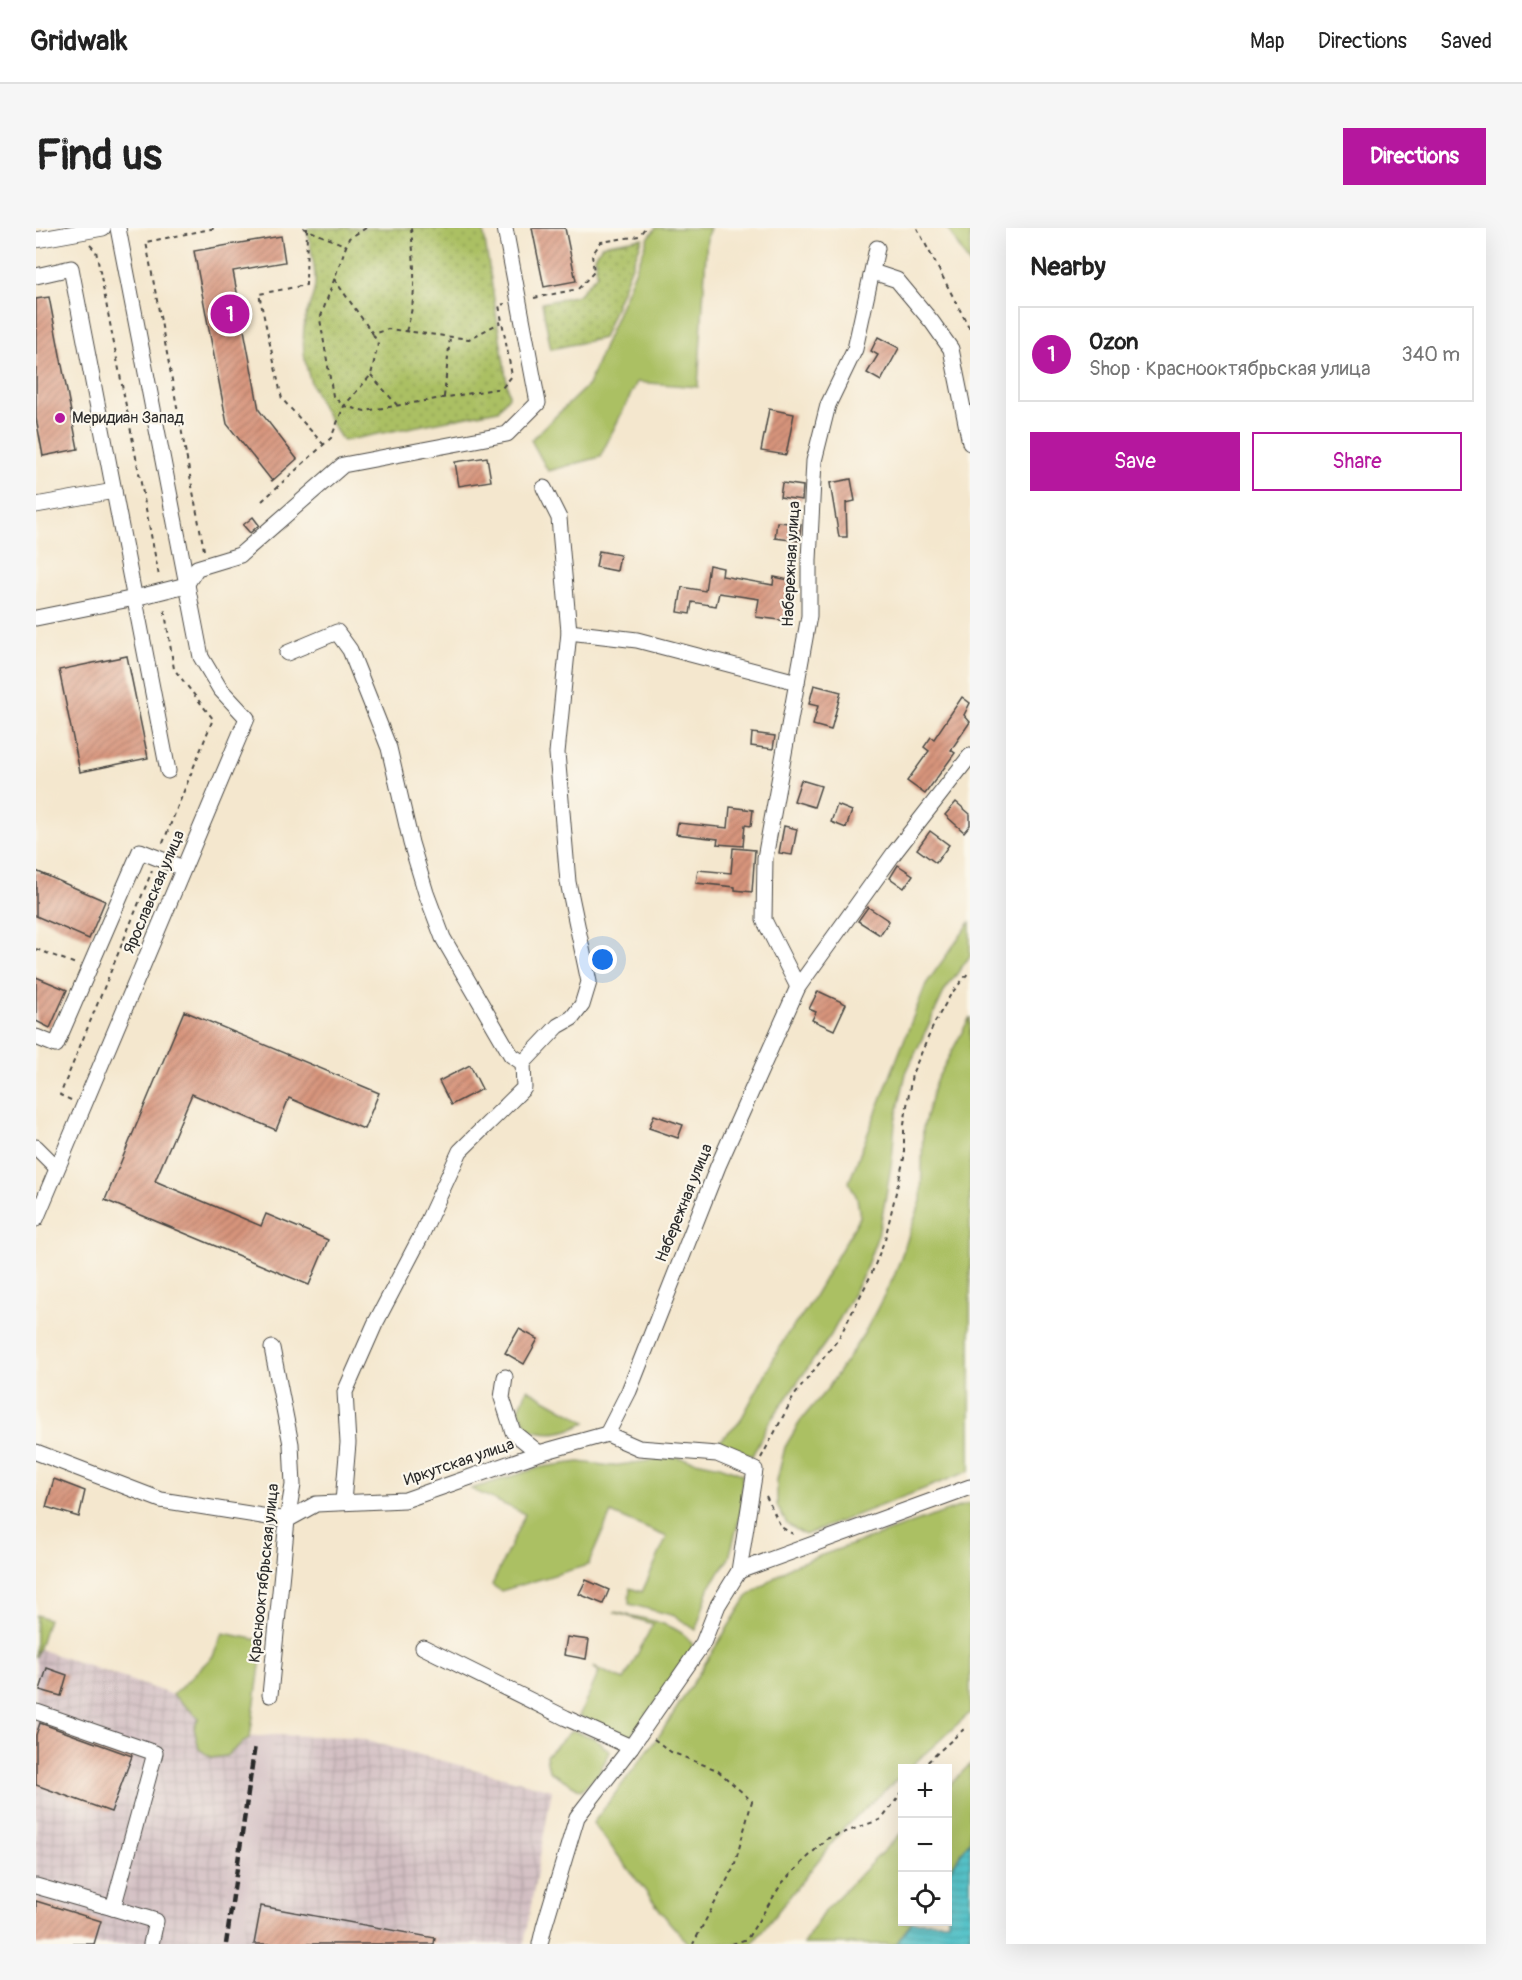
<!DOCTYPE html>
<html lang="en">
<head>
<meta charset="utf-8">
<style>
  body { margin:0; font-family:Pangolin,sans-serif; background:#f6f6f6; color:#222 }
  .controls { position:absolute; right:18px; bottom:18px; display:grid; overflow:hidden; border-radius:0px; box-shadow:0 6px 24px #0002 }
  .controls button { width:54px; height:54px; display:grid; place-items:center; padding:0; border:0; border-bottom:2px solid #e0e0e0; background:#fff; color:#222; font:30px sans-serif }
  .you { position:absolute; left:567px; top:732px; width:21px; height:21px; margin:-15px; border:4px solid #fff; border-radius:50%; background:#1a73e8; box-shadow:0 0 0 9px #1a73e833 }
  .badge { display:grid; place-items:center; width:39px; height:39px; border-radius:50%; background:#b5179e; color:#fff; font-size:20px; font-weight:700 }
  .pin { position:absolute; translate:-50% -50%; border:3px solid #fff; box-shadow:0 2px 6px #0006 }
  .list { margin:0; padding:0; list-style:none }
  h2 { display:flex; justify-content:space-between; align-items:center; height:78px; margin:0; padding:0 24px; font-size:26px }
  h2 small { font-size:20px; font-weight:400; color:#767676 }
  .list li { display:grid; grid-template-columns:39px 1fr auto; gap:18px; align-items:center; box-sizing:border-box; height:96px; margin:0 12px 12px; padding:0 12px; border:2px solid #e0e0e0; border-radius:0px }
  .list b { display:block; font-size:22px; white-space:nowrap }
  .list p { margin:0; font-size:20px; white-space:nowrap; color:#767676 }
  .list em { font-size:20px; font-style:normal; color:#767676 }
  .actions { display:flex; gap:12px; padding:18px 24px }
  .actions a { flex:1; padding:14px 0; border:2px solid #b5179e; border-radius:0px; text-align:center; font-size:21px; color:#b5179e }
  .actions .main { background:#b5179e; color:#fff }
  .icon { flex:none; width:33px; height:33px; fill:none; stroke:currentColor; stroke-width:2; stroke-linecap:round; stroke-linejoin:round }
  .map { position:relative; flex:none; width:934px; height:1716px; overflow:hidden; border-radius:0px }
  header { display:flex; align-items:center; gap:36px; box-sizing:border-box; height:84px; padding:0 30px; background:#fff; border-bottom:2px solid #e0e0e0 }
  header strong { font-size:28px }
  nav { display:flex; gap:33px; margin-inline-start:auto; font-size:21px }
  .intro { display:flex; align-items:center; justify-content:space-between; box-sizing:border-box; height:144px; padding:0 36px }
  h1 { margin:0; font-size:42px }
  .button { padding:15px 27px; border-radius:0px; background:#b5179e; color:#fff; font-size:21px; font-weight:700 }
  main { display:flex; gap:36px; padding:0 36px }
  aside { flex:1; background:#fff; border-radius:0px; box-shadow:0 6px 24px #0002 }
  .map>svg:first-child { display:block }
  .industrial { fill:url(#industrial-grid) }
  .railway { fill:#d2bec2 }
  .grass { fill:#abc064; stroke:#6b7648; stroke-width:1.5 }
  .park { fill:url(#park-dots); stroke:#6b7648; stroke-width:1.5 }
  .water { fill:url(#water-rules); stroke:#41787b; stroke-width:1.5 }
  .building { fill:url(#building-hatch) }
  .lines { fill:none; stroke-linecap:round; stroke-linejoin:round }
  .minor-casing { stroke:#494743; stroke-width:17 }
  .path { stroke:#494743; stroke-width:2; stroke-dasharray:4.5 4.5; stroke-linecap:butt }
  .minor { stroke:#fff; stroke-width:15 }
  .rail { stroke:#2b2b2b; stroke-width:4.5; stroke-dasharray:9 4.5; stroke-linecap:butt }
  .poi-dot { fill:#b5179e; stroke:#fbf7ec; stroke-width:2 }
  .labels { text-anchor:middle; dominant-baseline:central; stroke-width:4.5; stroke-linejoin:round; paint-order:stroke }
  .poi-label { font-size:16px; fill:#2b2b2b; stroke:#fbf7ec; text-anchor:start }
  .street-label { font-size:16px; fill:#2b2b2b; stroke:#fbf7ec }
</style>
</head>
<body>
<header>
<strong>Gridwalk</strong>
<nav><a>Map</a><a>Directions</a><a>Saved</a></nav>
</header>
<div class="intro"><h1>Find us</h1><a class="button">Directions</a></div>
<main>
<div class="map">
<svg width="934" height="1716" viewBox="0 0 934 1716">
  <defs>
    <pattern id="industrial-grid" width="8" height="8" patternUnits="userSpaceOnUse" patternTransform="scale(1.5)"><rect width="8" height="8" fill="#d2bec2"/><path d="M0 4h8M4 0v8" fill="none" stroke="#b4a3a7"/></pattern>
    <pattern id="park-dots" width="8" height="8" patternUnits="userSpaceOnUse" patternTransform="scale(1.5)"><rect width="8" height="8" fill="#abc064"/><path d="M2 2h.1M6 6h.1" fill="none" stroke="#8b9c53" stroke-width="1.8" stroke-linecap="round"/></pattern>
    <pattern id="water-rules" width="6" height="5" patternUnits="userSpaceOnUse" patternTransform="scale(1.5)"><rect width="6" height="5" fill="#57c5cb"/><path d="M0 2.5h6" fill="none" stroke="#4ca9ae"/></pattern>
    <pattern id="building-hatch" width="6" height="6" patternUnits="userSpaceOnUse" patternTransform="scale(1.5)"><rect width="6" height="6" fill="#d7947c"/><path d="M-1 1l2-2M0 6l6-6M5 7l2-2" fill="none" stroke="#af7966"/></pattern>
  </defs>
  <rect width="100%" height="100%" fill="#fbf7ec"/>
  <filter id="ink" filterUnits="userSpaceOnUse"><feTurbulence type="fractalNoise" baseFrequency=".0167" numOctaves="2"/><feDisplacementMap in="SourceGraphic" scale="12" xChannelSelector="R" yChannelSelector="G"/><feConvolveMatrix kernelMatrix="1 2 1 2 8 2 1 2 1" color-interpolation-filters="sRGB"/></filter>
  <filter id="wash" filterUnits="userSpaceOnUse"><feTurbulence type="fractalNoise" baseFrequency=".008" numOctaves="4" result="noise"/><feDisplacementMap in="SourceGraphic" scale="24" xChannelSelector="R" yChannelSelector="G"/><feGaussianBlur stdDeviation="1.35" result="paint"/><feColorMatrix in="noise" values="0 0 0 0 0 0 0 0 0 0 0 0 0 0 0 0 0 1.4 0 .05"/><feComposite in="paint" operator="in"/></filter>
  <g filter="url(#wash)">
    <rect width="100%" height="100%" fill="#f4e7ce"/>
    <g class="industrial">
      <polygon points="3,1421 137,1467 214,1509 183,1716 0,1716 0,1429"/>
      <polygon points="238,1507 317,1509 516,1562 488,1716 206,1716"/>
    </g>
    <polygon class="railway" points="238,1507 206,1716 183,1716 214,1509"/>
    <g class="grass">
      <polygon points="620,0 674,0 671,8 662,159 601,154 564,229 512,243 495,212 552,157 613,9"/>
      <polygon points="911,0 934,0 934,37 912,1"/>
      <polygon points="934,694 934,728 909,762 870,845 859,895 856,932 849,973 842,1007 828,1045 795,1107 732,1196 716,1228 683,1213 704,1193 750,1108 770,1082 824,989 821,970 813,954 890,756"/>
      <polygon points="934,789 934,1243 769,1307 751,1296 741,1278 741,1252 749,1219 765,1192 792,1160 829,1104 859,1046 885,973 887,900 899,855"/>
      <path d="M491 1161 550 1194C531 1205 514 1208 493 1201L483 1182Z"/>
      <polygon points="640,1229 684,1238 706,1246 706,1280 693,1330 673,1360 660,1402 639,1388 593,1376 594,1360 606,1364 631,1309 575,1285 552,1337 465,1363 456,1357 489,1286 435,1261 506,1239 543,1234 576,1238"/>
      <polygon points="934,1275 934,1485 873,1540 866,1540 866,1547 808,1600 716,1716 653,1716 634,1695 557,1595 625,1505 711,1369 755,1338"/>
      <path d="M578 1384C602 1390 648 1394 658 1420L607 1493 592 1510 543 1488 563 1444 557 1439 588 1452 617 1396Z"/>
      <polygon points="0,1387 12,1391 0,1429"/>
      <polygon points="187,1405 223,1412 226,1424 214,1509 190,1528 176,1530 163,1521 158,1500 163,1490 137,1467 177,1428"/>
      <polygon points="536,1502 558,1510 574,1524 561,1548 545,1562 513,1543 510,1528"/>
      <polygon points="934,1536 934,1612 912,1645 912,1559"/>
      <polygon points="866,1604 866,1694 876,1694 860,1716 767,1716 789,1682"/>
    </g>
    <g class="park">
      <path d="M275 0H447L473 168 462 182 307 213C282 176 261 139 269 92 271 80 279 68 279 56 280 38 274 18 271 1Z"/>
      <polygon points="607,10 567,110 515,121 506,75 542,67 561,46 559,29 566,17"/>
    </g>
    <polygon class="water" points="934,1612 934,1716 860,1716 876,1694 912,1694 912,1645"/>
    <g id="blocks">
      <g class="building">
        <polygon points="496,0 529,0 540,53 508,59"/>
        <polygon points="245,8 249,34 197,43 223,182 261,231 236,253 191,196 158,23"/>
        <polygon points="13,69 42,221 7,228 0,190 0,71"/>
        <polygon points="842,109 863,120 845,153 831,145 842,127 835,123"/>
        <polygon points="733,181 758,186 750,227 725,223"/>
        <polygon points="451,229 455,253 423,258 419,234"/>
        <polygon points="815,251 819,273 810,275 811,309 803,309 794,255"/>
        <polygon points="746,255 767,258 766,272 744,269"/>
        <polygon points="217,289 223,297 214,305 207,297"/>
        <polygon points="741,294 765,296 763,313 739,310"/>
        <polygon points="563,323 584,327 581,343 560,339"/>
        <polygon points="673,337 687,340 686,348 737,357 738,349 758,353 752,393 720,389 723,371 683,365 680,378 656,374 654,386 642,384 646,359 669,363"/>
        <polygon points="91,428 112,530 44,544 23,442"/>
        <polygon points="778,457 805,464 795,502 777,497 782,478 773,476"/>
        <polygon points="926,469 934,475 928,487 934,494 915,522 919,525 889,566 871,553 893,523 888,519 895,509 898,511"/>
        <polygon points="716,505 739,508 737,521 715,518"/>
        <polygon points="765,552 785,558 778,579 758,573"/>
        <polygon points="920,574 934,586 934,597 928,604 909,587"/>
        <polygon points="801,577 816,583 810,600 795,594"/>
        <polygon points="694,579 717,582 715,598 709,597 707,618 681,616 682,611 640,606 642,595 692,600"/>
        <polygon points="748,598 761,601 756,627 743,625"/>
        <polygon points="894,603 913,617 900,635 881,621"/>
        <polygon points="697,620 719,622 716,664 699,662 699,659 660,655 662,642 695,645"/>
        <polygon points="862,637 877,647 868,660 854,650"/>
        <polygon points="0,643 69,673 53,711 0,688"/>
        <polygon points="832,679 853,693 844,707 822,693"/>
        <polygon points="0,749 31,762 14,800 0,793"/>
        <polygon points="782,763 810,776 798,802 776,792 780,784 773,781"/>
        <polygon points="148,783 343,865 328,901 253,870 240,902 156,866 119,953 225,998 230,986 292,1012 273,1057 69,972"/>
        <polygon points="434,837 446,861 415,877 403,853"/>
        <polygon points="618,887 647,897 642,910 613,900"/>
        <polygon points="483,1101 502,1111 488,1136 469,1125"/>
        <polygon points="18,1251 49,1263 43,1289 10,1279"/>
        <polygon points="550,1352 573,1362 567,1376 543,1366"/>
        <polygon points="531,1409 553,1412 550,1431 528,1427"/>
        <polygon points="11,1440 31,1447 25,1468 4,1462"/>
        <polygon points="4,1495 96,1528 75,1584 0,1557 0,1507"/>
        <polygon points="0,1673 65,1693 58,1716 0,1716"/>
        <polygon points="225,1678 399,1710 398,1716 218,1716"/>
      </g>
    </g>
  </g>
  <g filter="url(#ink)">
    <use href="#blocks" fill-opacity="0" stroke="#494743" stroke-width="1.5"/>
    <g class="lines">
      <g class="minor-casing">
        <g id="minor">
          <polyline points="0,12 67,0"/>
          <polyline points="837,44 861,52 896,94 915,121 934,215"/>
          <polyline points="0,48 35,40 132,543"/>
          <polyline points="0,277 78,263"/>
          <polyline points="0,390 99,370 150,357 161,340 204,327 307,237 471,206 502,175 469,0"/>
          <polyline points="533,404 601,412 761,454"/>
          <polyline points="251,425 301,404 314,422 353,520 375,615 390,665 407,710 475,827 487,835 488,860 424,923 384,1010 339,1096 309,1164 312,1215 307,1274"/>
          <polyline points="762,759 728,692 729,630 773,388 773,332 778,233 792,177 819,121 841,20"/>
          <polyline points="0,809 20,817 104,623 147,640"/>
          <polyline points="487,835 522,798 536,790 546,777 553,754 532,654 521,525 533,404 523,290 508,260"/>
          <polyline points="0,919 21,940"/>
          <polyline points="0,991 211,490 184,461 165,429 82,0"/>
          <polyline points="469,1149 466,1170 477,1204 503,1225"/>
          <polyline points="571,1206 593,1163 682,938 762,759 859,624 934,528"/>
          <polyline points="0,1224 125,1272 251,1292 280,1276 369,1272 503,1225 571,1206 603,1220 681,1226 719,1242 703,1343 682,1377 667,1415 595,1519 541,1589 508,1699 504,1716"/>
          <polyline points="703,1343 934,1259"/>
          <polyline points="387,1419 530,1490 595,1519"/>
          <polyline points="234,1467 251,1292 257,1257 255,1216 236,1120"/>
          <polyline points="0,1658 77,1680 119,1525 1,1484"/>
          <polyline points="77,1680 120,1693 115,1716"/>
        </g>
      </g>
      <g class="path">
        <polyline points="267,0 311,18"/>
        <polyline points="271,0 270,57 223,66 246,171 288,217"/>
        <polyline points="330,0 313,10 284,91 297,168 308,178 329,183 466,160 476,148 463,77 469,76"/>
        <polyline points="881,0 934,101"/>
        <polyline points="54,17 60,23 123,348"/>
        <polyline points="298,51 337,106 352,101 433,111 465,94"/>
        <polyline points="498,70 542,61 558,44 556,27 565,14 603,8 609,0"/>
        <path d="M370 103C382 69 378 35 375 0"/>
        <polyline points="335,147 361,177"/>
        <polyline points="408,169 414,109"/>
        <polyline points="226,273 295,210 308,178 335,147 342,116 337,106"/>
        <polyline points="168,322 110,14 180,0"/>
        <polyline points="127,615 177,491 138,441 128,378"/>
        <polyline points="0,721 40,736"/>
        <polyline points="35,872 24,867 116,643"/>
        <polyline points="725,1230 758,1168 803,1110 835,1047 849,1011 868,930 868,897 876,846 899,794 915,766 934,743"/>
        <polyline points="730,1268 745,1299 757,1306"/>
        <polyline points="618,1511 635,1524 681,1542 716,1573 698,1639 657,1716"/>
        <polyline points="885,1540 929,1500"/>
        <polyline points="696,1716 711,1711 746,1655 790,1611 846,1591 866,1564"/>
      </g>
      <use href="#minor" class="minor"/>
      <polyline class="rail" points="190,1716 219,1517"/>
    </g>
  </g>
  <circle class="poi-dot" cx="24" cy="190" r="6"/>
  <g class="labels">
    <g class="poi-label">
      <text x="36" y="190">Меридиан Запад</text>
    </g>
    <g class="street-label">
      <text transform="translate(755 336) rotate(-87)">Набережная улица</text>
      <text transform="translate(118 664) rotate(-67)">Ярославская улица</text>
      <text transform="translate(648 975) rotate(-68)">Набережная улица</text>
      <text transform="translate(423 1234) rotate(-19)">Иркутская улица</text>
      <text transform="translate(228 1345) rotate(-84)">Краснооктябрьская улица</text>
    </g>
  </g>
</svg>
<div class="controls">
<button>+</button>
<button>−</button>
<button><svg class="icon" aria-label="locate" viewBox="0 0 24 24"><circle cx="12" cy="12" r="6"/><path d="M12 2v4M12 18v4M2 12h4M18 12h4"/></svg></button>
</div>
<div class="you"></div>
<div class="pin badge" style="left:194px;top:86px">1</div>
</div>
<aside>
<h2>Nearby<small></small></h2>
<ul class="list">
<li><span class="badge">1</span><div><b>Ozon</b><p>Shop · Краснооктябрьская улица</p></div><em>340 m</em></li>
</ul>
<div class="actions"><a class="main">Save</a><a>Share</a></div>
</aside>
</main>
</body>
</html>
